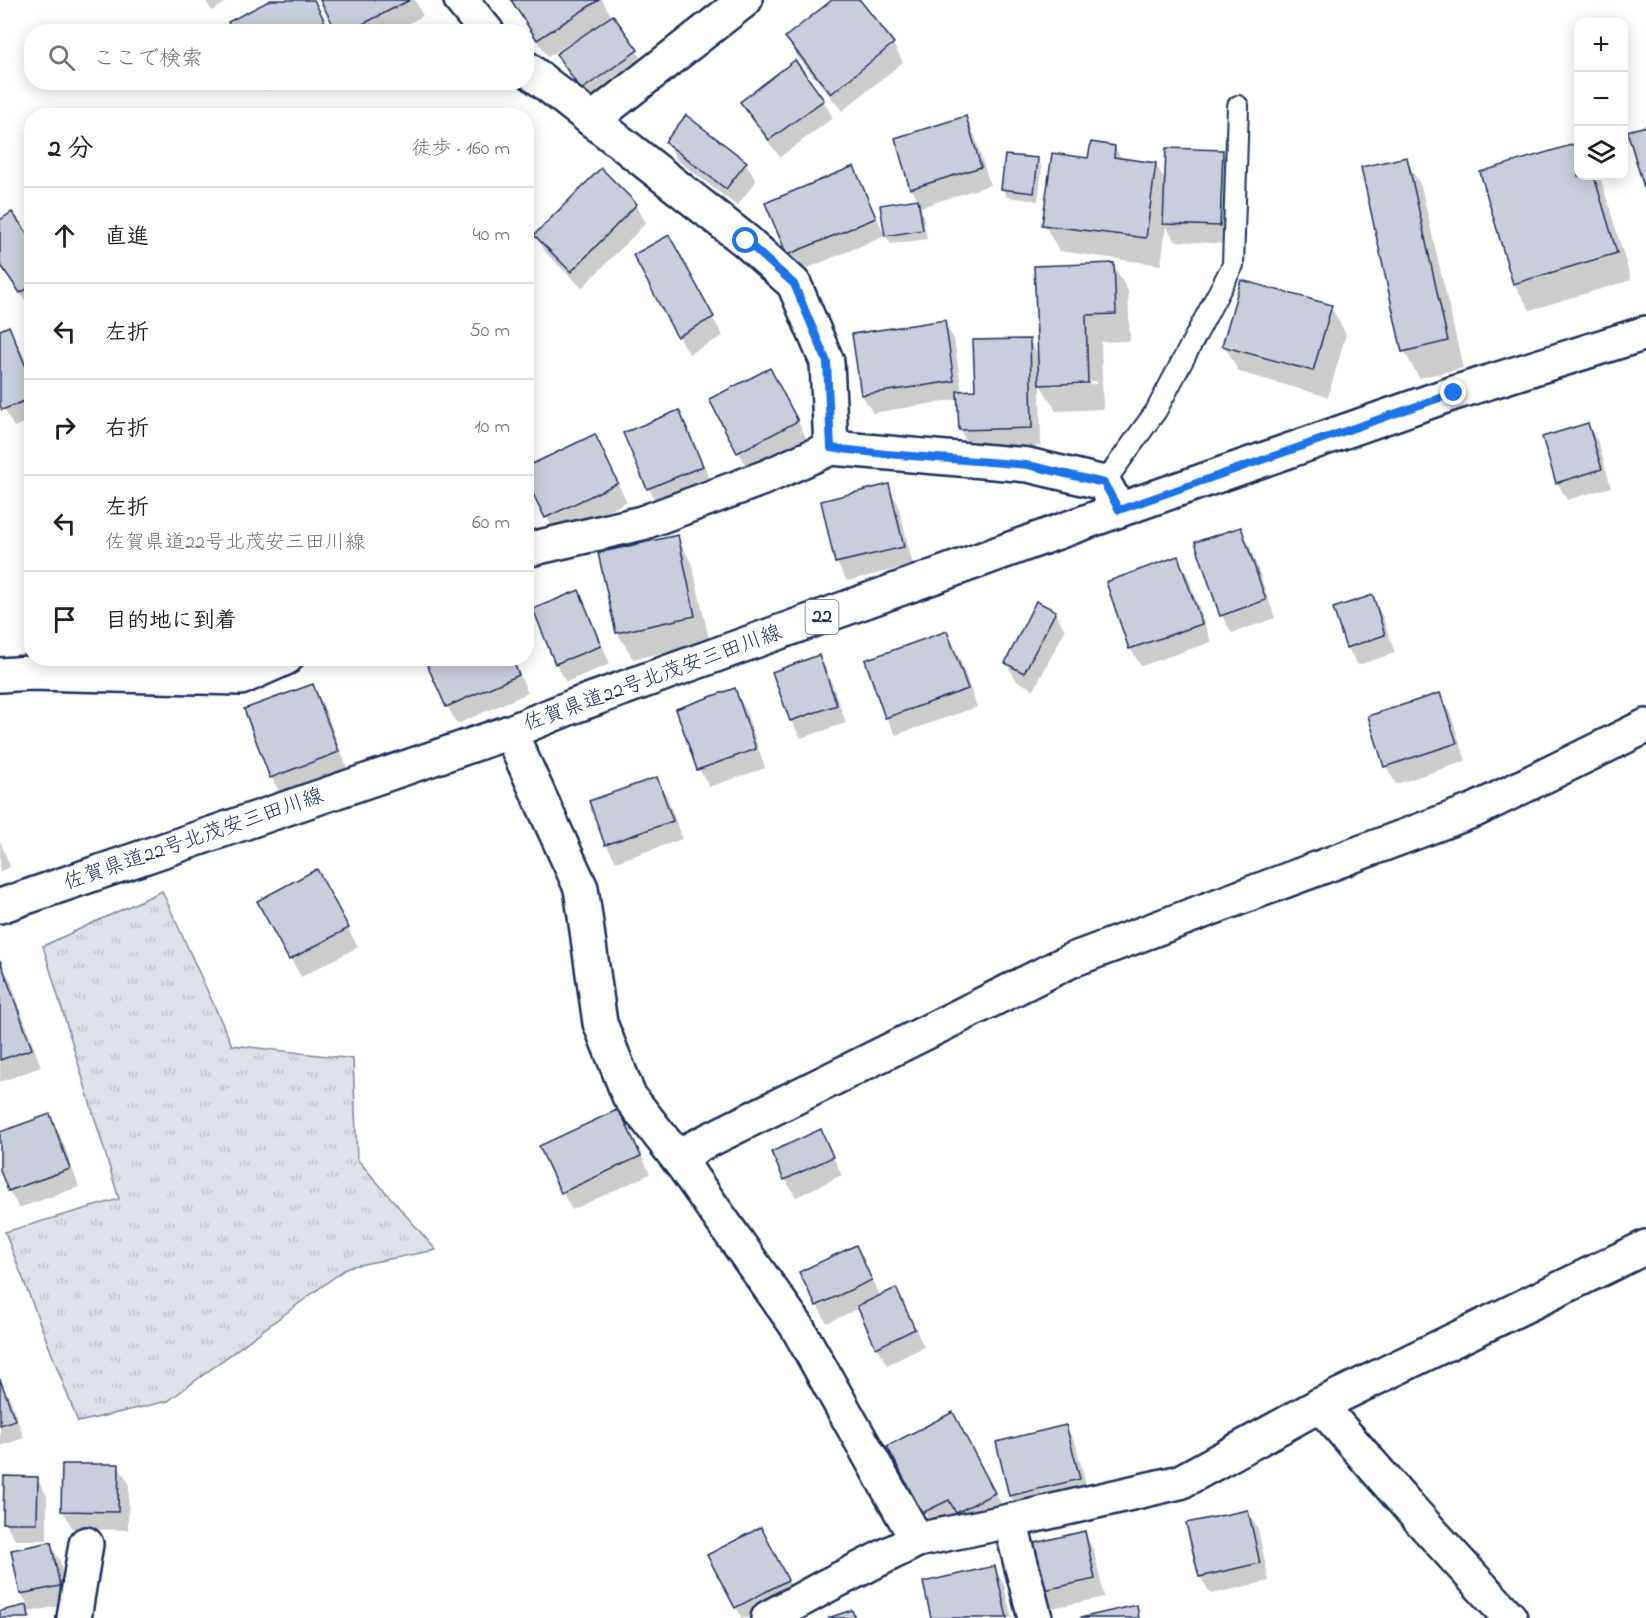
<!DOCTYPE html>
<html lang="ja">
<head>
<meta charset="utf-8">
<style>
  body { margin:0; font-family:"Indie Flower","Klee One",sans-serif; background:#f6f6f6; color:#202124 }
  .controls { position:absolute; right:18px; top:18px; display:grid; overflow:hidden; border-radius:12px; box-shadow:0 3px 15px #0003 }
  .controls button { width:54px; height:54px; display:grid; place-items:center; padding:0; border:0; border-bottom:2px solid #e0e0e0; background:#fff; color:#202124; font:30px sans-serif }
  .stop { position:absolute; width:18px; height:18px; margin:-14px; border:4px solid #1a73e8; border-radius:50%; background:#fff }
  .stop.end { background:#1a73e8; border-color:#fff; box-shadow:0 2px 6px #0008 }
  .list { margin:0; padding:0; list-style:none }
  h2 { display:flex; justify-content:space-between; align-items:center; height:78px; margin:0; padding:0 24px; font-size:26px }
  h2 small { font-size:20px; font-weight:400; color:#757577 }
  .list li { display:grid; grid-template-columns:39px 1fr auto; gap:18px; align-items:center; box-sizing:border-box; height:96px; padding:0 24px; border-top:2px solid #e0e0e0 }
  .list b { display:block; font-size:22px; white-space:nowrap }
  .list p { margin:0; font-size:20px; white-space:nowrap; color:#757577 }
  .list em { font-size:20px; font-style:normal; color:#757577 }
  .icon { flex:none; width:33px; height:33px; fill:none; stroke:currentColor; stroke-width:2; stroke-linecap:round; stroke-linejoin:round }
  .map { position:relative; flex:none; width:1646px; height:1618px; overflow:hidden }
  .search { position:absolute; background:#fff; box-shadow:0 3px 15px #0003; left:24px; top:24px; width:510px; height:66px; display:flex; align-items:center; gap:15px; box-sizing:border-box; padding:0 21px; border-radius:24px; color:#757577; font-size:22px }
  .panel { position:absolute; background:#fff; box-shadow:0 3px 15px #0003; left:24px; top:108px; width:510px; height:558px; border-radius:24px }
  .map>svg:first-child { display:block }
  .grass { fill:url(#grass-tufts); stroke:#7c88a2; stroke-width:1.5 }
  .shadow { fill:#0003; fill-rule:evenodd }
  .building { fill:#caceda; stroke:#1b2f5e; stroke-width:1.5 }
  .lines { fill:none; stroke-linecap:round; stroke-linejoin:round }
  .service-casing { stroke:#1b2f5e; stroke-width:24 }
  .minor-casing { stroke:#1b2f5e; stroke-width:38 }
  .primary-casing { stroke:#1b2f5e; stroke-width:38 }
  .service { stroke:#fff; stroke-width:20 }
  .minor { stroke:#fff; stroke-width:33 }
  .primary { stroke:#fff; stroke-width:33 }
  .route { stroke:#1a73e8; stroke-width:8 }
  .labels { text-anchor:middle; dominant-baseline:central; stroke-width:5; stroke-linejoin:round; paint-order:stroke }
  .shield { fill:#fff; stroke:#5f6d8e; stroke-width:1.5 }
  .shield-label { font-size:20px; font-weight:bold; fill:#1b2f5e }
  .street-label { font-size:21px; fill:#1b2f5e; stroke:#fff }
</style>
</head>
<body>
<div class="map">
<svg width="1646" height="1618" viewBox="0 0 1646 1618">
  <defs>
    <pattern id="grass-tufts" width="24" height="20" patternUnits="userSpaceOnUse" patternTransform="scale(1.5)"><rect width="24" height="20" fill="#dee1e7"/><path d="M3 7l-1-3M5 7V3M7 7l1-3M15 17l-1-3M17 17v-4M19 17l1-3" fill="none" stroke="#bec1c9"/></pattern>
  </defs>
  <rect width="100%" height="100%" fill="#fff"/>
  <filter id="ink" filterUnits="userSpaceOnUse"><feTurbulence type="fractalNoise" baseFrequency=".0167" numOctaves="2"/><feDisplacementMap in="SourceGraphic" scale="12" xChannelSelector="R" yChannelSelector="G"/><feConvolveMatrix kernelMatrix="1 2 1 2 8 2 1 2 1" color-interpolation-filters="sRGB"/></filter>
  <g filter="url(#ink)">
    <polygon class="grass" points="162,891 232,1045 353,1059 357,1159 436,1250 348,1267 168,1401 78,1422 5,1232 119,1199 43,946"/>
    <g class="shadow">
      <polygon points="205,0 230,0 212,11"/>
      <polygon points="322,0 415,0 423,16 392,32 338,32"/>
      <polygon points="512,0 602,0 612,17 637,51 647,69 592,107 558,55 576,42 574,40 548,57"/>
      <polygon points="834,0 858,0 893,44 903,62 842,111 797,56 787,38"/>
      <polygon points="261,82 280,82 266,90"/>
      <polygon points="823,100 833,118 780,157 752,120 742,102"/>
      <polygon points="965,118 975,136 990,185 921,207 927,239 891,244 886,236 882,206 918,200 912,189 897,139"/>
      <polygon points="667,142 746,163 756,181 737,206 677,160"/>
      <polygon points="1578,144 1578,176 1600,176 1631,280 1530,310 1514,284 1482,173"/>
      <polygon points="1115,147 1122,160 1156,164 1166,183 1222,152 1233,170 1230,244 1175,241 1166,226 1161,265 1059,251 1044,224"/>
      <polygon points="1037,159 1042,168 1038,201 1007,197 1002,188"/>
      <polygon points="1406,159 1421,186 1463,368 1419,378 1404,351"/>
      <polygon points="853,168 863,186 885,236 798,272 788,255 767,204"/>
      <polygon points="601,171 636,205 646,223 582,288 546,253 536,235"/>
      <polygon points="0,222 32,243 32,310 0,264"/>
      <polygon points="678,255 723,336 689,354 679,336"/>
      <path d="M1113 264 1128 291 1130 341 1101 342 1103 409 1056 411 1040 384 1041 446 970 448 960 430 959 399 873 413 862 395 853 335 944 322 954 339 962 393 976 392 1029 340 1039 357ZM1096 381V384L1052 386V383Z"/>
      <polygon points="1331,307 1346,334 1328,397 1239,372 1224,345"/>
      <polygon points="8,328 19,346 32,377 32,420 14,427 0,401 0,332"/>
      <polygon points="780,387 807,439 748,470 711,400"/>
      <polygon points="678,412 689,430 712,484 659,506 648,488"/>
      <polygon points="1588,424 1598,442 1611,487 1567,500 1557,482"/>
      <polygon points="604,454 627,502 556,535 526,476"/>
      <polygon points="888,486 898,504 913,565 847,581 837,563 822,502"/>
      <polygon points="1240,529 1250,546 1275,618 1232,633 1222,616 1197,543"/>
      <polygon points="677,537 692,564 710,643 633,659 617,632"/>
      <polygon points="1178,558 1188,576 1211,642 1141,666 1130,648"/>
      <polygon points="578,592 588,610 610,664 566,682 556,664 535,610"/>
      <polygon points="1372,597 1382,615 1395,653 1358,665 1347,647"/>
      <polygon points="1055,612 1065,630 1034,690 1017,681 1006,663"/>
      <polygon points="947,633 957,651 977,707 896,735 886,717"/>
      <polygon points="819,657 829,675 846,723 801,738 791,721"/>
      <polygon points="426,658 512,658 528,693 457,724 447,706"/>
      <polygon points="312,686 323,704 348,770 281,795 271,777"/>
      <polygon points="734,690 745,708 765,768 709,787 699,769"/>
      <polygon points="1439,694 1450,712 1466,761 1396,784 1386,766"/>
      <polygon points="657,779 667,796 682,839 616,862 606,844"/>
      <polygon points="0,840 10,867 0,871"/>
      <polygon points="327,889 358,947 301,977 259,901"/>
      <polygon points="0,962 10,979 41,1067 0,1082"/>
      <polygon points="619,1110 629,1128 650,1174 572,1210 562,1192 541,1147"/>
      <polygon points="50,1116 60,1134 79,1187 19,1208 9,1191 0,1165 0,1133"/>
      <polygon points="820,1131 842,1175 796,1197 785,1179"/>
      <polygon points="856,1247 881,1297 895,1290 906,1308 924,1347 887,1365 877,1347 859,1308 827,1323 817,1305"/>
      <polygon points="0,1381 10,1398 24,1438 0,1446"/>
      <polygon points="953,1414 1010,1520 939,1539 889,1447"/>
      <polygon points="1065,1426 1076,1444 1089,1497 1020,1513 1010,1495"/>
      <polygon points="118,1466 129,1483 128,1530 73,1529 63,1511"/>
      <polygon points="37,1478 47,1496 47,1540 15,1540 5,1522"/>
      <polygon points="1247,1511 1258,1529 1269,1581 1211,1594 1200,1577"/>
      <polygon points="1084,1533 1094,1551 1104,1597 1052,1608 1042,1590"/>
      <polygon points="50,1543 60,1561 69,1604 29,1612 32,1618 0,1618 0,1612 29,1606 21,1594 13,1551"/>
      <polygon points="771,1546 797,1598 760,1618 742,1618 709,1556"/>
      <polygon points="994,1567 1004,1585 1012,1618 933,1618"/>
    </g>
    <g class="building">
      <polygon points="271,0 314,0 330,32 233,32 228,22"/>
      <polygon points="320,0 410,0 347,32 337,32"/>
      <polygon points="511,0 599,0 537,40"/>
      <polygon points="832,0 860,0 894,43 831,94 785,37"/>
      <polygon points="613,15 638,50 581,90 556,54"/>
      <polygon points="795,60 824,100 769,140 740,102"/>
      <polygon points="686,115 747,162 726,189 665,142"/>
      <polygon points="966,116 981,167 910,189 895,138"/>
      <polygon points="1646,126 1646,194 1627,131"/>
      <polygon points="1091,142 1115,146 1114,157 1156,163 1146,238 1042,225 1052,153 1088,158"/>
      <polygon points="1578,143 1578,176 1594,176 1617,253 1513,284 1480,172"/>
      <polygon points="1166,148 1223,150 1220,226 1163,224"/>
      <polygon points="1005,155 1038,158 1034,193 1001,189"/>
      <polygon points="1407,157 1448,341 1402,352 1361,167"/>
      <polygon points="854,166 876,218 787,255 765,203"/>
      <polygon points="601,168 637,204 571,272 534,235"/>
      <polygon points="918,199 923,230 885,236 880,205"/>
      <polygon points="12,212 32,240 32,286 20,293 0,264 0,220"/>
      <polygon points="669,235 714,317 677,337 633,255"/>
      <polygon points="1114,263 1116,314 1086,315 1088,383 1039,385 1034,266"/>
      <polygon points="1241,280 1332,305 1313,371 1222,346"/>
      <polygon points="945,320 954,381 861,395 852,334"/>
      <polygon points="9,326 32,381 32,398 2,410 0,405 0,330"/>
      <polygon points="1030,339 1032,428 959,430 957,391 975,390 973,340"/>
      <polygon points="770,368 798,421 737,453 709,399"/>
      <polygon points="679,410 703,466 647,489 623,433"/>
      <polygon points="1588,423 1602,469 1556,483 1542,437"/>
      <polygon points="595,434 618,483 545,518 526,480 526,467"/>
      <polygon points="889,484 904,547 835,563 821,501"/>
      <polygon points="1241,527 1266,600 1220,616 1195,542"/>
      <polygon points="678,535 695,616 616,633 598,553"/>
      <polygon points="1178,556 1202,624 1129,649 1106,582"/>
      <polygon points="579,590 601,646 555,664 533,609"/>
      <polygon points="1373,595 1385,635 1346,648 1333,608"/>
      <polygon points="1036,601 1056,611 1024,673 1005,663"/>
      <polygon points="947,631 968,689 885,718 865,660"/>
      <polygon points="819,655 837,705 790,721 772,672"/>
      <polygon points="424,658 512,658 519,675 446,707"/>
      <polygon points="313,684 339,752 270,778 244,709"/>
      <polygon points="735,688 756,749 697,770 676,709"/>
      <polygon points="1440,693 1457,743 1384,767 1368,716"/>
      <polygon points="657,777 673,821 605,845 589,801"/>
      <polygon points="317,869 349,928 289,960 257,901"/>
      <polygon points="0,960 32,1049 0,1060"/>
      <polygon points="619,1109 641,1156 561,1193 539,1146"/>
      <polygon points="50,1114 70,1169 8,1191 0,1170 0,1132"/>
      <polygon points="821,1129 833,1157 784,1180 771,1152"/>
      <polygon points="856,1245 872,1280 816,1306 799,1272"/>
      <polygon points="896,1288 915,1329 876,1348 857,1306"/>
      <polygon points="0,1379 15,1420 0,1425"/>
      <polygon points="953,1412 995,1493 956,1513 949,1500 922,1513 887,1446"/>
      <polygon points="1066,1425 1080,1479 1009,1496 996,1442"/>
      <polygon points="62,1464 119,1464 118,1512 61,1511"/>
      <polygon points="4,1476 38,1477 37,1523 3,1523"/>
      <polygon points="1248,1510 1260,1563 1199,1577 1186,1523"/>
      <polygon points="761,1527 788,1580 735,1608 707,1555"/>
      <polygon points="1085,1531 1095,1579 1040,1591 1030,1544"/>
      <polygon points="51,1542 60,1586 20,1594 11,1550"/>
      <polygon points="995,1566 1007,1618 931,1618 923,1582"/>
      <polygon points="27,1605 29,1618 0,1618 0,1611"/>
      <polygon points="1137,1605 1139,1618 1080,1618"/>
      <polygon points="852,1610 855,1618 828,1618"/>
    </g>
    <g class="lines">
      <g class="service-casing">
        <polyline id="service" points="1104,483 1156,411 1233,265 1238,106"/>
      </g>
      <g class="minor-casing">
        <g id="minor">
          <polyline points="461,0 487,32"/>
          <polyline points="526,68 746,241 794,284 827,362 831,448"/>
          <polyline points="592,120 745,0"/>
          <polyline points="526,550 642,523 766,477 831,448 1028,465 1104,483 1119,510"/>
          <polyline points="0,675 30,673 241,678 286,658"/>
          <polyline points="510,732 581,888 600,1023 629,1096 682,1164 796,1325 917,1540"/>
          <polyline points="682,1164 693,1148 1072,960 1475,810 1646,726"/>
          <polyline points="1320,1405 1414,1513 1510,1618"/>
          <polyline points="1010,1521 1035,1618"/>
          <polyline points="74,1618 86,1544"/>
          <polyline points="768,1618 826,1586 917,1540 1010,1521 1180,1482 1320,1405 1646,1247"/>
        </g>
      </g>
      <g class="primary-casing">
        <polyline id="primary" points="0,906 510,732 574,706 1119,510 1454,393 1646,333"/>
      </g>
      <use href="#service" class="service"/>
      <use href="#minor" class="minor"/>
      <use href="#primary" class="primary"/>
    </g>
  </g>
  <g class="lines" filter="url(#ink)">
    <polyline class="route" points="746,241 794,284 827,362 831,448 886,454 1028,465 1104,483 1119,510 1454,393"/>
  </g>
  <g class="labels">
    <rect class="shield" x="805.5" y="600" width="33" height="34" rx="4.5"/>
    <g class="shield-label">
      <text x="822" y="617">22</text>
    </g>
    <g class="street-label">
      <text transform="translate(653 679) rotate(-20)">佐賀県道22号北茂安三田川線</text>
      <text transform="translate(194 840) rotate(-19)">佐賀県道22号北茂安三田川線</text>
    </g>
  </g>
</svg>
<div class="controls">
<button>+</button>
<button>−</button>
<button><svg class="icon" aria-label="layers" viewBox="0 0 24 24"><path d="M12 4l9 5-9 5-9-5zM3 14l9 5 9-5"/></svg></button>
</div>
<div class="stop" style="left:746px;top:241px"></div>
<div class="stop end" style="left:1454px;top:393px"></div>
<div class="search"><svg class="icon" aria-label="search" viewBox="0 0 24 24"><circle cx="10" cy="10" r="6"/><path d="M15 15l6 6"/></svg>ここで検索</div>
<section class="panel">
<h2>2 分<small>徒歩 · 160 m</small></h2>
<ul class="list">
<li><svg class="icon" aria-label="ahead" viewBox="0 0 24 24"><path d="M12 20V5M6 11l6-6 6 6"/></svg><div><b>直進</b></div><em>40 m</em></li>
<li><svg class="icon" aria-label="left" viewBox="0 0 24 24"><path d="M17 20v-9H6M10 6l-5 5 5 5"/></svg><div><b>左折</b></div><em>50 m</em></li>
<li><svg class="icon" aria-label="right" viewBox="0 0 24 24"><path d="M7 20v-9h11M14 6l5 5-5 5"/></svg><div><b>右折</b></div><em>10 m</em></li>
<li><svg class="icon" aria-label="left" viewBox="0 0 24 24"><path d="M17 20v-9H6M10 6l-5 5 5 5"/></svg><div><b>左折</b><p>佐賀県道22号北茂安三田川線</p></div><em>60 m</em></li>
<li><svg class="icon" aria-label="arrive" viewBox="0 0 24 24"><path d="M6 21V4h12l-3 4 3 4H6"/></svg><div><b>目的地に到着</b></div></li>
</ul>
</section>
</div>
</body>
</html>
